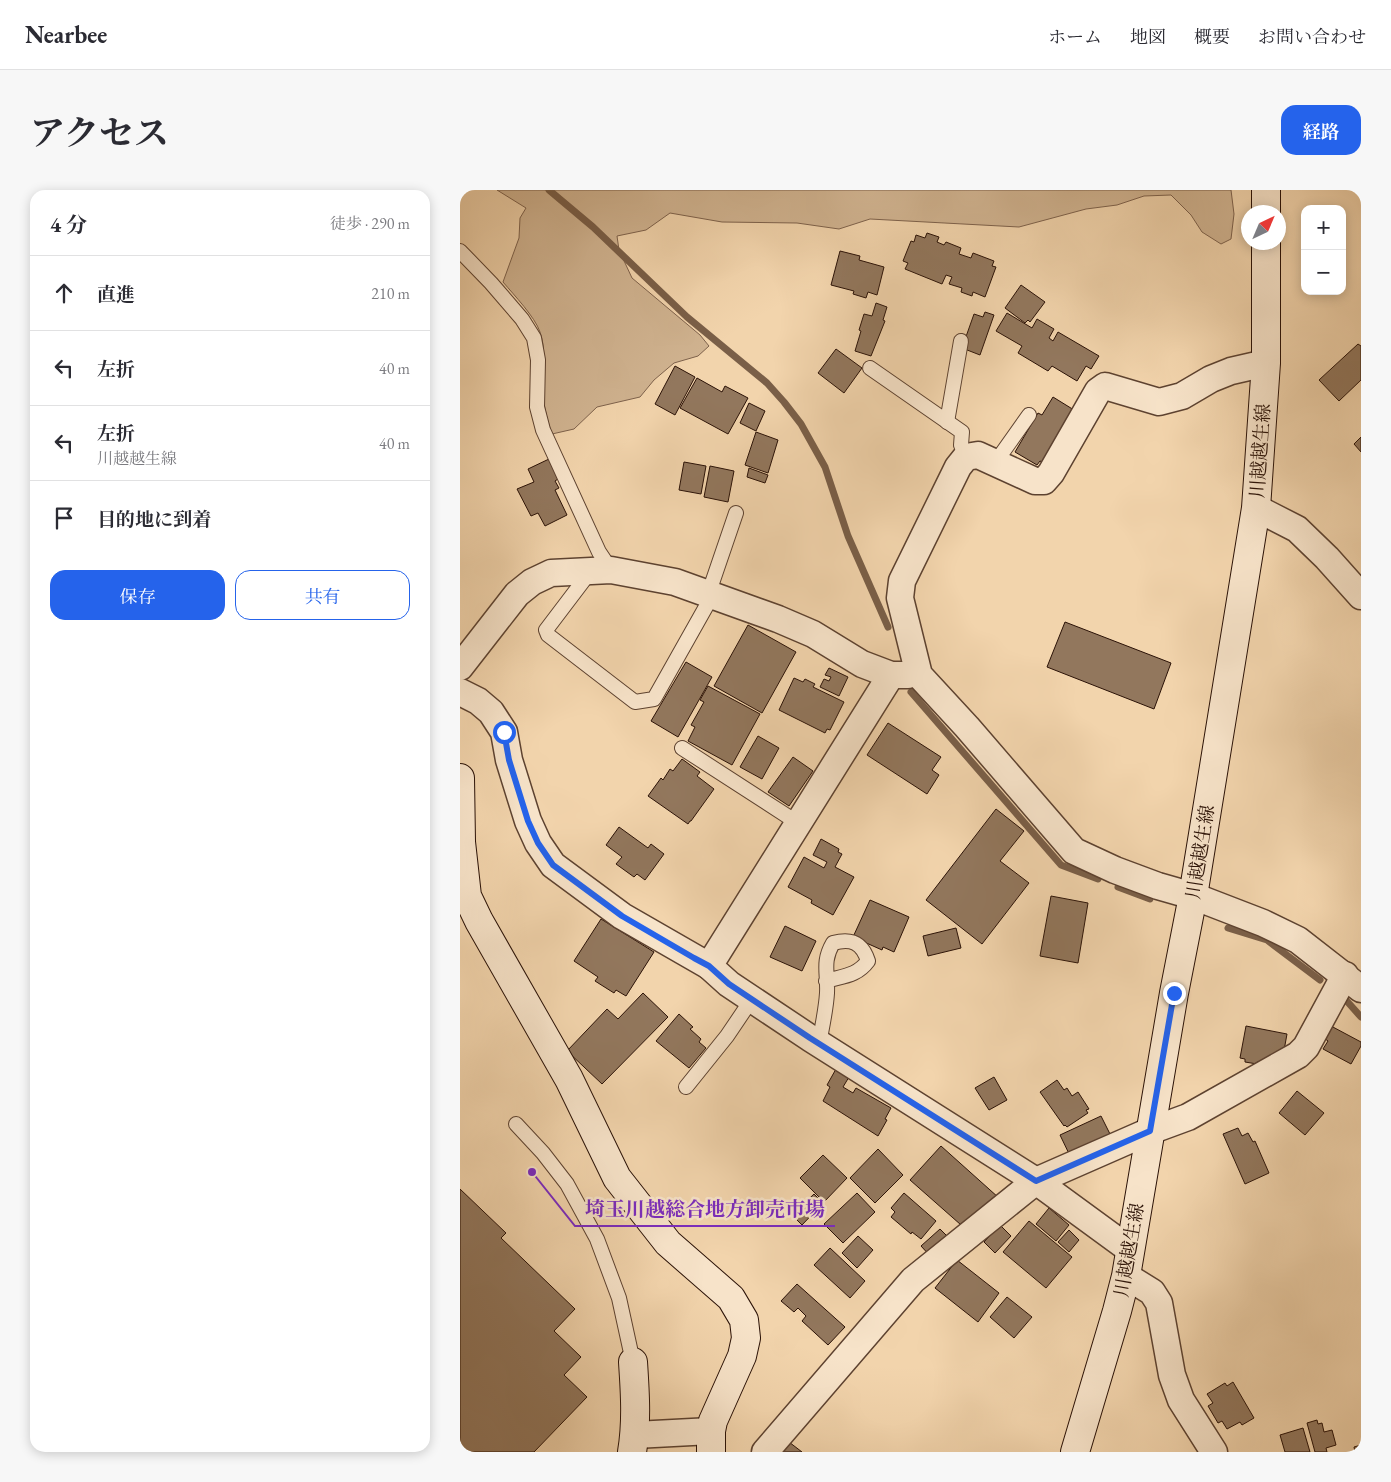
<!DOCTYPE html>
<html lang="ja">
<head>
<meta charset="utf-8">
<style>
  body { margin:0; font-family:"EB Garamond","Noto Serif JP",serif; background:#f7f7f7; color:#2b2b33 }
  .controls { position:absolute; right:15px; top:15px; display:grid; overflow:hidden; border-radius:10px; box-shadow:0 2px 12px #0003 }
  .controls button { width:45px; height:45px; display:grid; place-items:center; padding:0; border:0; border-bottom:1px solid #e1e1e2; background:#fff; color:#2b2b33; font:25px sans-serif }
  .compass { position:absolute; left:781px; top:15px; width:45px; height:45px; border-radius:50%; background:#fff; box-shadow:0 2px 12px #0003; rotate:44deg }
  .stop { position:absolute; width:15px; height:15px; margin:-11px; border:4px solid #2563eb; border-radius:50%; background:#fff }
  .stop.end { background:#2563eb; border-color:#fff; box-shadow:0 1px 5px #0008 }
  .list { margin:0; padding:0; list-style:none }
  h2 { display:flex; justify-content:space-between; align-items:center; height:65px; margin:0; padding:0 20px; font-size:21px }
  h2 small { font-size:16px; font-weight:400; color:#7c7c81 }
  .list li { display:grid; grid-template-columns:32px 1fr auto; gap:15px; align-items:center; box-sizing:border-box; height:75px; padding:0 20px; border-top:1px solid #e1e1e2 }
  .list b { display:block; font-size:19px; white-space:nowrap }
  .list p { margin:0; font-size:16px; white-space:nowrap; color:#7c7c81 }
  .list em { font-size:16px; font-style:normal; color:#7c7c81 }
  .actions { display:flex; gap:10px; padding:15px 20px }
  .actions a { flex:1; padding:11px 0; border:1px solid #2563eb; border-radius:15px; text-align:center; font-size:18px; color:#2563eb }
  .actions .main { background:#2563eb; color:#fff }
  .icon { flex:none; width:28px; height:28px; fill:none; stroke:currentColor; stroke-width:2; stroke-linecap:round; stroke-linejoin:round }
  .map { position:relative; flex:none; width:901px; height:1262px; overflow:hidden; border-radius:15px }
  header { display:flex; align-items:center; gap:30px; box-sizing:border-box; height:70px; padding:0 25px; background:#fff; border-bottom:1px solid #e1e1e2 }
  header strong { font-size:24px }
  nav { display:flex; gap:28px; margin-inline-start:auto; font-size:18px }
  .intro { display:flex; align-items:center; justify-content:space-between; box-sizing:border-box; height:120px; padding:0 30px }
  h1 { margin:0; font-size:35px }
  .button { padding:12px 22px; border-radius:15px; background:#2563eb; color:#fff; font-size:18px; font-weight:700 }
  main { display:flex; gap:30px; padding:0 30px }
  aside { flex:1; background:#fff; border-radius:15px; box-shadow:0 2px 12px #0003 }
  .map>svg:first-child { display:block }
  .green { fill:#d0b390; stroke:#7e624c }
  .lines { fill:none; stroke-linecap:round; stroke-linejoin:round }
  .stream { stroke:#7a5f48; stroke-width:7 }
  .building { fill:#92775d; stroke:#2b1207 }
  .lane-casing { stroke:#5d4230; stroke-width:16 }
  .street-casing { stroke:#5d4230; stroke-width:29 }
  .secondary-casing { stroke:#2b1207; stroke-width:30 }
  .lane { stroke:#f7e3c9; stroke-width:14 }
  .street { stroke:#f7e3c9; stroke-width:26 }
  .secondary { stroke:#f7e3c9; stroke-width:28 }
  .route { stroke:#2563eb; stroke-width:6 }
  .labels { text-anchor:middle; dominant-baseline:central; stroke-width:5; stroke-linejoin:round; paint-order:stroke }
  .street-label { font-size:19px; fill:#2b1207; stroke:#f7e3c9 }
  .leader { fill:none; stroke:#7b2cbf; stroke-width:2 }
  .callout-dot { fill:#7b2cbf; stroke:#f7e3c9; stroke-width:2 }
  .callout-label { font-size:20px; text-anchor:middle; font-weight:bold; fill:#7b2cbf; stroke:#f7e3c9; stroke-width:5; stroke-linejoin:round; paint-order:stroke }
</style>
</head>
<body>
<header>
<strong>Nearbee</strong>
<nav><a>ホーム</a><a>地図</a><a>概要</a><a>お問い合わせ</a></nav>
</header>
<div class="intro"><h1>アクセス</h1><a class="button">経路</a></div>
<main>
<aside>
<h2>4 分<small>徒歩 · 290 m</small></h2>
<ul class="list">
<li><svg class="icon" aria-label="ahead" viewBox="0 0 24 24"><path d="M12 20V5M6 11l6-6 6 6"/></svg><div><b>直進</b></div><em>210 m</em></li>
<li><svg class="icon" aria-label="left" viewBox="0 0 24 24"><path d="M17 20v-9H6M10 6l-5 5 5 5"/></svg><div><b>左折</b></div><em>40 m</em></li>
<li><svg class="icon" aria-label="left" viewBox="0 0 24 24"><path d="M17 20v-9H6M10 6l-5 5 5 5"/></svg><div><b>左折</b><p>川越越生線</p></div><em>40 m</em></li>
<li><svg class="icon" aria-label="arrive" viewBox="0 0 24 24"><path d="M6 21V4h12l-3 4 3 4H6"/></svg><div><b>目的地に到着</b></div></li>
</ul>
<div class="actions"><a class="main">保存</a><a>共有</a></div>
</aside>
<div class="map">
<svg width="901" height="1262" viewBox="0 0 901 1262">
  <rect width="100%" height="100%" fill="#f2d4ac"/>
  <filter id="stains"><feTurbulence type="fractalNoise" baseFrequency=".004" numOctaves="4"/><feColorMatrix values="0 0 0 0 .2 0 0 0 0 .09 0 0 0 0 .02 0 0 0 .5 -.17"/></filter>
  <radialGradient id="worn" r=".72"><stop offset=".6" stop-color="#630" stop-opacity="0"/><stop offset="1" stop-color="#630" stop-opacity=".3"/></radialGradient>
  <path class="green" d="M37 0H771L774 24 771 49 761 54 742 42 731 25 711 5 684 6 657 15 626 19 559 37 410 29 379 39 337 33 262 32 210 23 186 40 157 46 159 60 172 88 240 145 249 156 238 166 214 173 194 190 180 207 137 217 114 239 92 244C86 227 82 209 83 191 83 174 86 159 80 142 75 127 54 105 43 92L59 48 60 28 66 18Z"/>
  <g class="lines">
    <g class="stream">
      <polyline points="89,0 133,37 227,127 307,193 324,212 341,234 365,277 388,346 428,437"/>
      <polyline points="451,502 601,675 638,689"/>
      <polyline points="658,697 690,709"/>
      <polyline points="768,738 807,750 860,790"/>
      <polyline points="885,809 901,827"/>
    </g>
  </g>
  <g class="building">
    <polygon points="467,43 479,47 477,52 484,55 486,52 501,58 499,64 511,68 513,63 534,71 532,76 536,77 525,107 513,102 512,106 501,102 502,98 489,94 492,87 486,85 482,94 445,79 448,73 443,71 451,51 454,52 456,45 465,48"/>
    <polygon points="380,61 400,66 399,70 424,77 417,105 408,102 406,108 393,104 394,101 371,95"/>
    <polygon points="561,95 585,112 570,132 568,130 565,133 545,118"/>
    <polygon points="416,113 427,117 423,130 425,131 411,166 395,161 401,141 399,140 404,124 412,126"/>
    <polygon points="525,122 534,125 520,165 502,158 514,124 523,127"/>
    <polygon points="547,123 572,138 577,129 594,139 589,148 593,151 598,142 639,166 631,179 626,176 617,191 592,176 588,181 558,163 562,156 536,141"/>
    <polygon points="898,154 901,156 901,190 879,211 859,190"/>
    <polygon points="376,159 402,178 384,203 358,183"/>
    <polygon points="215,176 235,187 215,225 195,214"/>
    <polygon points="237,188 262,202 265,196 288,208 268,244 220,218"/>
    <polygon points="593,207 614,220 582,272 580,271 577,275 555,262 578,223 582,225"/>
    <polygon points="289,213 305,221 296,241 280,233"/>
    <polygon points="296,242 318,250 308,283 285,275"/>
    <polygon points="901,247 901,262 894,254"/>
    <polygon points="89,269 98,289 95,291 99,298 95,300 107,325 85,336 78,323 71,326 57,299 74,292 68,279"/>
    <polygon points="224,272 246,276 241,304 219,300"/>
    <polygon points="250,276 274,281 268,312 244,307"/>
    <polygon points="289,278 308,285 305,293 287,287"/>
    <polygon points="605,432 711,473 694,519 587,477"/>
    <polygon points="288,435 336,462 302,523 254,496"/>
    <polygon points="226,472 252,487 218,547 191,531"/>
    <polygon points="369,478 388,487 379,506 360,497 364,489 369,491 371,487 365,485"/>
    <polygon points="334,488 343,492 345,489 355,494 353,497 384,512 370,540 367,539 365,543 319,520"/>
    <polygon points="248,496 300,524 272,575 228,551 235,537 231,535 244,512 240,510"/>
    <polygon points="428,533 481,567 472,580 479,585 467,604 407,565"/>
    <polygon points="298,546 319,558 302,589 280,577"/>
    <polygon points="333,567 353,581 329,616 308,602"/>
    <polygon points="222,569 240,582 237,586 254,599 231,631 230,631 228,634 188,606 201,588 203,590 210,579 213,581"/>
    <polygon points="536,619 564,641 540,671 569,693 522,754 466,710"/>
    <polygon points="159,637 188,658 191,654 204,664 185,690 177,684 174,687 156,674 162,667 146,655"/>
    <polygon points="361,649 379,659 378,662 382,664 375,677 394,687 373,725 351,713 352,710 328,697 344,667 364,678 367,672 353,665"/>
    <polygon points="591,706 628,713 618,773 580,766"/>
    <polygon points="410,710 449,727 434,762 423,757 422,760 393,747"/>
    <polygon points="141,729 194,762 166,806 156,800 154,803 135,791 138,787 114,771"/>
    <polygon points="325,736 356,751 342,781 310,767"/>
    <polygon points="496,738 501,758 468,766 463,746"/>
    <polygon points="183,803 208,827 142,894 107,861 147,819 158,829"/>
    <polygon points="219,824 233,837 230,839 241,849 239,852 246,858 229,878 196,851"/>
    <polygon points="786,836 827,844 823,866 809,874 797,872 797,874 785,872 785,869 780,868"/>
    <polygon points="871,836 901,852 901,856 891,874 863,859 868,851 864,848"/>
    <polygon points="376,879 389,887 383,897 393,903 396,898 431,918 425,929 427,930 418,946 363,911 370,897 367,895"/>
    <polygon points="534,887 547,910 529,920 515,898"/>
    <polygon points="597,890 604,900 607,898 612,906 618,902 629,919 626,920 628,923 607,937 605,935 604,936 580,902"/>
    <polygon points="837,901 864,923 845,945 819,923"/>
    <polygon points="641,926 654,952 613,972 600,945"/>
    <polygon points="778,938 782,946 788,943 793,952 795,951 809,983 785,994 763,944"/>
    <polygon points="481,956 539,1008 509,1042 450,990"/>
    <polygon points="418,959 443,985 415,1013 390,988"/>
    <polygon points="363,965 387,988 364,1012 340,988"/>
    <polygon points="0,999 46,1043 41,1048 115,1119 94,1141 121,1167 104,1185 127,1207 74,1262 0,1262"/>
    <polygon points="397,1003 415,1022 383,1053 364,1034"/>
    <polygon points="444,1003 476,1031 461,1049 452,1042 451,1044 431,1027 435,1022 431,1018"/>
    <polygon points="354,1004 363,1013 342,1035 332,1025"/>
    <polygon points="589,1018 609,1035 596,1051 576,1034"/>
    <polygon points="569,1031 612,1067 586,1098 543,1062"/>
    <polygon points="540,1035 551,1046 535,1063 524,1052"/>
    <polygon points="480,1039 491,1050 472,1068 461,1056"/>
    <polygon points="609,1040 619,1050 609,1062 598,1052"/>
    <polygon points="398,1046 413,1060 397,1078 382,1063"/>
    <polygon points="370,1058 405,1091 390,1108 354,1075"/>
    <polygon points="497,1070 539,1103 518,1132 475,1098"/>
    <polygon points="337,1094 385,1137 368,1155 342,1131 346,1126 338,1118 334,1122 321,1111"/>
    <polygon points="547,1107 572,1127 554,1148 530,1127"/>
    <polygon points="773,1192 794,1228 782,1235 780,1232 767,1239 762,1231 758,1233 748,1216 753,1213 747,1204 765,1193 767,1196"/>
    <polygon points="857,1230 858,1234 862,1233 864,1242 872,1240 876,1255 866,1258 867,1262 855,1262 847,1233"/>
    <polygon points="843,1238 850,1262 825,1262 820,1245"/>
    <polygon points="329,1252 342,1262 322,1262"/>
    <polygon points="901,1255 901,1262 895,1262 894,1257"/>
  </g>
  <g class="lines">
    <g class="lane-casing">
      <g id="lane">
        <polyline points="0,61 31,93 62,129 74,148 78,170 77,217 83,240 139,362 151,380"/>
        <polyline points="410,178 502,242 501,255 506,267"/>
        <polyline points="487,232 501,151"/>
        <polyline points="535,273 569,225"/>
        <polyline points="130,382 86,440 88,445 175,512 194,509 252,406"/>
        <polyline points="248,405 276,323"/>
        <polyline points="222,558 338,633"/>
        <path d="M359 854C362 837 366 820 367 803 368 782 362 772 373 753 391 748 402 752 408 771 397 786 383 786 366 791"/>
        <polyline points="226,897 267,846 292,809"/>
        <polyline points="56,934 83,963 107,994 137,1049 159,1108 173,1172"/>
      </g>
    </g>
    <g class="street-casing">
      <g id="street">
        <polyline points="806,173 771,181 751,189 722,206 699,212 645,196 638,201 591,283 584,291 575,291 518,265 506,267 498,277 442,391 440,408 459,485 507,537 614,661 655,680 698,696 733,706 803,733 838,750 901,799"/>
        <polyline points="796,318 837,339 867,368 901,406"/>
        <polyline points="0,477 57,404 72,392 91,383 151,380 215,392 318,429 353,444 402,474 431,485 448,485"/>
        <polyline points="431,485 249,776 269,794 350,848 576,991 669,1059"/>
        <polyline points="0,502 18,511 31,522 44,542 49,570 68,631 78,653 93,675 162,726 249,776"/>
        <polyline points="666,1086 692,1102 699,1113 712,1185 721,1210 754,1262"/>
        <polyline points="175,1245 251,1241"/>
        <polyline points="305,1262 453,1090 576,991 690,941 728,927 838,865 846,857 885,785"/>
      </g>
    </g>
    <g class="secondary-casing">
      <g id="secondary">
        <polyline points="806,22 806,0"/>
        <polyline points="0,588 1,652 7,706 19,731 109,889 157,988 208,1053 271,1108 284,1130 286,1148 282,1166 253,1231 251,1241 251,1262"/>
        <path d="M172 1262C177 1232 175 1202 173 1172"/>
        <polyline points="615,1262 657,1121 666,1086 714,803 733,706 796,318 806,173 806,52"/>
      </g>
    </g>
    <use href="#lane" class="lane"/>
    <use href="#street" class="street"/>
    <use href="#secondary" class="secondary"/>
  </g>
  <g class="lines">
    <polyline class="route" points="44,542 49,570 68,631 78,653 93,675 162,726 234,768 249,776 269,794 350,848 576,991 690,941 714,803"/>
  </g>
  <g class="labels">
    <g class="street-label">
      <text transform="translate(800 261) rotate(-86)">川越越生線</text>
      <text transform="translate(740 662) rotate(-81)">川越越生線</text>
      <text transform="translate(669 1060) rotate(-80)">川越越生線</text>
    </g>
  </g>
  <path class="leader" d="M72 982L115 1036H375"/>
  <circle class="callout-dot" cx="72" cy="982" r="5"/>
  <g class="callout-label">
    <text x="245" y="1026">埼玉川越総合地方卸売市場</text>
  </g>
  <rect width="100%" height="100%" filter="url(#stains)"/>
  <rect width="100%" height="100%" fill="url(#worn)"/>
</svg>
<div class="controls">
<button>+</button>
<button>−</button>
</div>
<svg class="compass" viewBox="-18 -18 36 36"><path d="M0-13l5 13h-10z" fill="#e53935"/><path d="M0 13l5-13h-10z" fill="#7c7c81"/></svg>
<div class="stop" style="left:44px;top:542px"></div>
<div class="stop end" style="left:714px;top:803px"></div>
</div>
</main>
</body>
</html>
